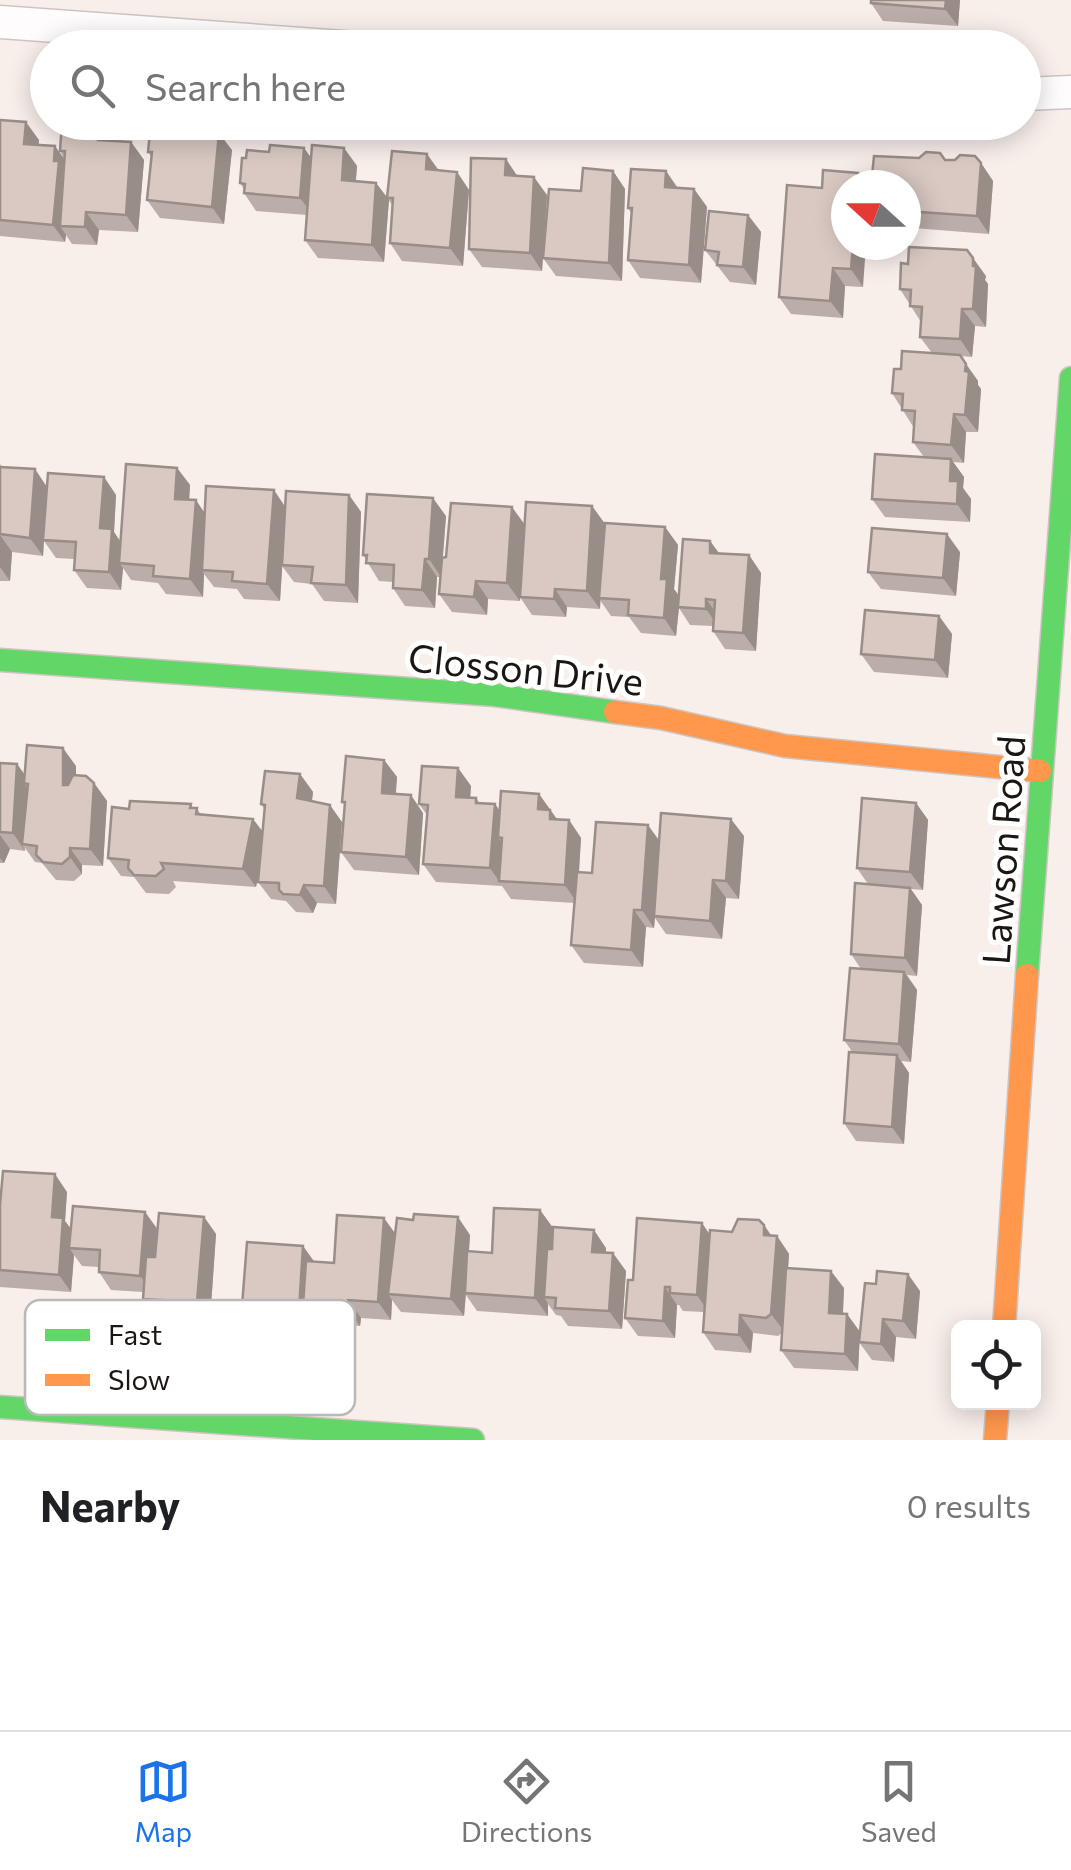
<!DOCTYPE html>
<html lang="en">
<head>
<meta charset="utf-8">
<style>
  body { margin:0; font-family:Commissioner,sans-serif; background:#f6f6f6; color:#202124 }
  .controls { position:absolute; right:30px; bottom:30px; display:grid; overflow:hidden; border-radius:15px; box-shadow:0 5px 25px #0003 }
  .controls button { width:90px; height:90px; display:grid; place-items:center; padding:0; border:0; border-bottom:2px solid #e0e0e0; background:#fff; color:#202124; font:50px sans-serif }
  .compass { position:absolute; left:831px; top:170px; width:90px; height:90px; border-radius:50%; background:#fff; box-shadow:0 5px 25px #0003; rotate:291deg }
  .list { margin:0; padding:0; list-style:none }
  h2 { display:flex; justify-content:space-between; align-items:center; height:130px; margin:0; padding:0 40px; font-size:42px }
  h2 small { font-size:32px; font-weight:400; color:#757577 }
  .icon { flex:none; width:55px; height:55px; fill:none; stroke:currentColor; stroke-width:2; stroke-linecap:round; stroke-linejoin:round }
  .map { position:relative; flex:none; width:1071px; height:1440px; overflow:hidden }
  .search { position:absolute; background:#fff; box-shadow:0 5px 25px #0003; left:30px; right:30px; top:30px; height:110px; display:flex; align-items:center; gap:25px; box-sizing:border-box; padding:0 35px; border-radius:55px; color:#757577; font-size:38px }
  .sheet { height:290px; background:#fff }
  nav { display:flex; justify-content:space-around; align-items:center; box-sizing:border-box; height:140px; border-top:2px solid #e0e0e0; background:#fff; font-size:28px; color:#757577 }
  nav a { display:grid; justify-items:center; gap:5px }
  nav .on { color:#1a73e8 }
  .map>svg:first-child { display:block }
  .lines { fill:none; stroke-linecap:round; stroke-linejoin:round }
  .street-casing { stroke:#cdc5c2; stroke-width:35 }
  .fast-casing { stroke:#cdc5c2; stroke-width:25 }
  .slow-casing { stroke:#cdc5c2; stroke-width:25 }
  .street { stroke:#fefcfc; stroke-width:32 }
  .fast { stroke:#63d668; stroke-width:22 }
  .slow { stroke:#ff974d; stroke-width:22 }
  .wall { fill:#bbada8 }
  .shaded-wall { fill:#998d88 }
  .building { fill:#dac9c3; stroke:#998d88; stroke-width:2.5 }
  .labels { text-anchor:middle; dominant-baseline:central; stroke-width:10; stroke-linejoin:round; paint-order:stroke }
  .street-label { font-size:38px; fill:#1c1613; stroke:#fff }
  .key { fill:#fff; stroke:#bbb9b8; stroke-width:2.5 }
  .key-label { font-size:28px; fill:#1c1613 }
</style>
</head>
<body>
<div class="map">
<svg width="1071" height="1440" viewBox="0 0 1071 1440">
  <rect width="100%" height="100%" fill="#f8eeea"/>
  <g class="lines">
    <g class="street-casing">
      <g id="street">
        <polyline points="0,22 357,48"/>
        <polyline points="1024,94 1071,92"/>
      </g>
    </g>
    <g class="fast-casing">
      <g id="fast">
        <polyline points="0,660 495,695 615,712"/>
        <polyline points="1027,975 1071,378"/>
        <polyline points="0,1407 473,1440"/>
      </g>
    </g>
    <g class="slow-casing">
      <g id="slow">
        <polyline points="615,712 661,718 785,746 1040,771"/>
        <polyline points="1004,1328 1027,975"/>
        <polyline points="995,1440 998,1402"/>
      </g>
    </g>
    <use href="#street" class="street"/>
    <use href="#fast" class="fast"/>
    <use href="#slow" class="slow"/>
  </g>
  <g class="wall">
    <polygon points="871,0 960,0 958,26 883,21 871,3"/>
    <polygon points="0,120 39,140 38,145 65,160 60,151 62,122 100,122 111,141 131,142 144,160 138,232 99,230 97,245 72,244 66,235 65,242 0,236"/>
    <polygon points="151,122 194,122 200,131 232,150 224,224 160,218 147,200 152,158 148,152"/>
    <polygon points="304,148 311,158 344,148 357,166 356,181 376,183 389,200 384,262 318,258 305,240 307,215 256,211 244,193 244,189 240,183 269,152"/>
    <polygon points="945,160 981,163 993,181 989,234 913,228 906,218 906,185"/>
    <polygon points="438,170 457,172 469,190 463,266 402,261 390,243 393,206 387,198"/>
    <polygon points="613,171 625,189 622,281 556,276 543,258 581,191"/>
    <polygon points="666,171 678,188 694,189 707,207 701,283 640,278 628,260 631,213 628,208"/>
    <polygon points="517,176 547,195 542,271 482,267 469,249"/>
    <polygon points="822,188 863,287 845,286 843,318 791,314 779,297"/>
    <polygon points="748,215 761,232 756,285 730,282 705,250"/>
    <polygon points="986,276 985,280 988,284 986,327 975,326 972,357 960,356 978,381 978,385 981,389 978,432 966,432 964,463 953,462 964,477 963,488 971,499 970,522 885,517 872,499 924,457 913,442 914,428 892,393 901,369 932,353 920,337 921,322 900,289"/>
    <polygon points="0,464 2,467 47,486 104,477 116,495 114,532 120,541 177,468 190,485 189,500 205,513 285,506 349,495 361,512 358,603 324,601 312,584 294,582 282,566 280,601 244,599 237,589 214,587 204,574 203,597 166,594 158,583 131,580 123,568 121,590 87,588 74,570 75,559 56,558 44,541 43,556 12,552 10,581 0,581"/>
    <polygon points="592,506 605,524 665,527 678,545 674,589 678,596 710,541 719,553 749,555 761,573 756,651 725,649 713,631 713,626 690,625 679,608 676,636 641,633 629,617 611,616 600,600 600,609 567,607 566,617 532,615 520,597 520,593 520,601 488,599 487,615 452,612 439,594 440,577 437,577 435,608 405,606 393,588 393,582 379,581 363,555 446,516 443,558 446,557 524,524"/>
    <polygon points="960,552 956,596 881,589 868,572"/>
    <polygon points="939,616 952,634 948,678 874,672 861,654"/>
    <polygon points="384,760 397,777 396,794 423,813 419,875 354,870 341,852 345,806 342,802"/>
    <polygon points="0,763 17,764 24,774 76,766 76,775 94,783 107,801 103,866 82,865 82,874 74,881 56,880 42,863 35,862 25,848 25,851 10,849 4,863 0,863"/>
    <polygon points="458,768 471,786 470,798 476,798 480,803 495,804 500,811 539,794 557,819 569,820 581,838 579,872 592,873 659,841 744,836 739,899 726,898 722,939 666,934 655,918 654,928 646,927 643,967 584,963 571,945 575,903 511,899 502,886 436,882 423,864 427,815 419,804"/>
    <polygon points="300,774 313,792 312,801 342,822 336,904 317,903 313,913 296,912 286,901 271,899 258,882 260,866 256,887 173,881 176,887 169,894 146,893 134,877 121,876 108,858 129,809 191,804 193,808 197,808 201,815 263,832 265,810 261,804"/>
    <polygon points="916,803 928,820 923,890 911,889 922,905 917,976 907,975 917,990 911,1062 901,1061 909,1073 904,1144 856,1141 844,1123 853,1053 844,1040 861,969 851,954 868,884 857,868"/>
    <polygon points="67,1192 65,1221 71,1229 145,1212 157,1229 204,1217 216,1234 210,1320 155,1316 143,1299 143,1292 111,1290 99,1272 99,1267 82,1266 74,1255 71,1292 0,1287 0,1205"/>
    <polygon points="540,1210 553,1228 606,1248 606,1252 626,1271 622,1329 568,1326 561,1316 556,1315 548,1304 548,1316 477,1311 466,1295 464,1316 401,1312 392,1300 391,1320 361,1318 360,1326 316,1323 312,1317 311,1328 255,1324 242,1306 314,1261 334,1263 395,1234 470,1235 469,1251 492,1253"/>
    <polygon points="702,1223 710,1235 732,1232 764,1225 771,1235 777,1236 789,1254 788,1268 844,1288 843,1313 847,1314 860,1332 858,1371 794,1368 781,1350 782,1333 778,1336 753,1333 751,1353 715,1350 703,1332 704,1312 683,1311 679,1305 677,1305 675,1338 638,1336 625,1318 633,1280"/>
    <polygon points="865,1283 920,1291 916,1339 896,1337 894,1362 872,1360 859,1342"/>
  </g>
  <g class="shaded-wall">
    <polygon points="946,0 960,0 958,26 945,9"/>
    <polygon points="26,122 39,140 37,162 24,144"/>
    <polygon points="99,122 111,139 110,158 98,140"/>
    <polygon points="187,122 194,122 200,130 186,129"/>
    <polygon points="219,133 232,150 224,224 212,207"/>
    <polygon points="131,142 144,160 138,232 126,215"/>
    <polygon points="55,146 68,164 60,226 66,235 65,242 53,225"/>
    <polygon points="304,148 317,166 313,215 300,198"/>
    <polygon points="344,148 357,166 354,198 342,180"/>
    <polygon points="427,154 440,172 426,169"/>
    <polygon points="506,159 518,177 505,175"/>
    <polygon points="981,163 993,181 989,234 977,216"/>
    <polygon points="613,171 625,189 622,281 609,263"/>
    <polygon points="666,171 678,189 665,187"/>
    <polygon points="457,172 469,190 463,266 450,248"/>
    <polygon points="858,173 867,185 857,185"/>
    <polygon points="534,177 547,195 542,271 530,253"/>
    <polygon points="376,183 389,200 384,262 372,245"/>
    <polygon points="694,189 707,207 701,283 689,265"/>
    <polygon points="86,212 99,230 97,245 85,227"/>
    <polygon points="748,215 761,232 756,285 743,267"/>
    <polygon points="853,245 866,245 863,287 851,269"/>
    <polygon points="973,258 986,276 985,280 988,284 986,327 973,309"/>
    <polygon points="833,268 845,286 843,318 830,301"/>
    <polygon points="962,309 975,326 972,357 960,339"/>
    <polygon points="966,364 978,381 978,385 981,389 978,432 965,415"/>
    <polygon points="954,414 966,432 964,463 951,445"/>
    <polygon points="951,459 964,477 963,488 971,499 970,522 957,504 950,481"/>
    <polygon points="177,468 190,485 188,517 175,499"/>
    <polygon points="35,469 47,487 43,556 30,538"/>
    <polygon points="104,477 116,495 114,532 124,547 119,563 123,568 121,590 109,572 100,528"/>
    <polygon points="274,490 286,508 280,601 267,584"/>
    <polygon points="349,495 361,512 358,603 346,585"/>
    <polygon points="433,498 446,516 441,577 429,559"/>
    <polygon points="196,500 208,518 202,570 204,574 203,597 190,579"/>
    <polygon points="592,506 605,524 600,609 587,591"/>
    <polygon points="512,507 525,525 520,601 507,583"/>
    <polygon points="665,527 678,545 674,589 680,597 676,636 664,618 661,579"/>
    <polygon points="947,534 960,552 956,596 943,578"/>
    <polygon points="0,535 12,552 10,581 0,567"/>
    <polygon points="710,541 723,559 710,553"/>
    <polygon points="749,555 761,573 756,651 743,633"/>
    <polygon points="425,559 437,577 435,608 422,590"/>
    <polygon points="476,581 488,599 487,615 474,597"/>
    <polygon points="555,589 567,607 566,617 554,599"/>
    <polygon points="706,599 719,617 718,626 706,609"/>
    <polygon points="939,616 952,634 948,678 935,660"/>
    <polygon points="63,748 76,766 76,803 63,785"/>
    <polygon points="384,760 397,777 394,811 382,793"/>
    <polygon points="17,764 30,782 28,784 24,783 29,791 22,844 25,851 13,833"/>
    <polygon points="458,768 471,786 469,814 456,797"/>
    <polygon points="300,774 313,792 310,816 297,798"/>
    <polygon points="94,783 107,801 103,866 90,849"/>
    <polygon points="539,794 563,828 538,809"/>
    <polygon points="411,795 423,813 419,875 406,857"/>
    <polygon points="916,803 928,820 923,890 910,872"/>
    <polygon points="495,804 507,822 502,838 498,837 505,848 499,881 490,868"/>
    <polygon points="330,805 342,822 336,904 324,886"/>
    <polygon points="253,819 266,836 256,887 243,869"/>
    <polygon points="731,819 744,836 739,899 726,881"/>
    <polygon points="569,820 581,838 577,903 565,885"/>
    <polygon points="648,825 661,843 654,928 642,910"/>
    <polygon points="0,835 10,849 4,863 0,858"/>
    <polygon points="70,848 82,865 82,874 70,857"/>
    <polygon points="713,880 726,898 722,939 710,921"/>
    <polygon points="304,885 317,903 313,913 300,895"/>
    <polygon points="910,888 922,905 917,976 905,958"/>
    <polygon points="634,910 646,927 643,967 631,950"/>
    <polygon points="904,972 917,990 911,1062 899,1044"/>
    <polygon points="897,1055 909,1073 904,1144 892,1127"/>
    <polygon points="55,1174 67,1192 65,1221 76,1236 69,1248 74,1255 71,1292 59,1275 52,1217"/>
    <polygon points="540,1210 553,1228 549,1298 544,1297 548,1304 548,1316 535,1298"/>
    <polygon points="145,1212 158,1230 153,1293 140,1276"/>
    <polygon points="204,1217 216,1234 210,1320 197,1302"/>
    <polygon points="458,1217 470,1235 464,1316 451,1299"/>
    <polygon points="384,1218 397,1236 388,1294 392,1300 391,1320 378,1302"/>
    <polygon points="702,1223 714,1241 709,1313 697,1295"/>
    <polygon points="764,1225 776,1243 777,1236 789,1254 784,1331 771,1314"/>
    <polygon points="594,1230 606,1248 605,1269 592,1252"/>
    <polygon points="303,1246 316,1264 303,1305 312,1317 311,1328 299,1310"/>
    <polygon points="613,1253 626,1271 622,1329 609,1311"/>
    <polygon points="831,1271 844,1288 842,1330 829,1313"/>
    <polygon points="908,1274 920,1291 916,1339 903,1321"/>
    <polygon points="665,1287 677,1305 675,1338 663,1321"/>
    <polygon points="348,1300 361,1318 360,1326 348,1309"/>
    <polygon points="847,1314 860,1332 858,1371 845,1354"/>
    <polygon points="740,1315 753,1333 751,1353 739,1335"/>
    <polygon points="883,1319 896,1337 894,1362 881,1344"/>
  </g>
  <g class="building">
    <polygon points="871,0 946,0 945,9 871,3"/>
    <polygon points="0,120 26,122 24,144 55,146 54,161 59,161 53,225 0,220"/>
    <polygon points="62,122 99,122 98,140 131,142 126,215 86,212 85,227 60,226 65,151 60,151"/>
    <polygon points="151,122 187,122 186,129 219,133 212,207 147,200 152,152 148,152"/>
    <polygon points="270,145 304,148 300,198 244,193 245,184 240,183 242,158 246,158 247,150 269,152"/>
    <polygon points="312,145 344,148 342,180 376,183 372,245 305,240"/>
    <polygon points="392,151 427,154 426,169 457,172 450,248 390,243 393,198 387,198"/>
    <polygon points="926,152 940,153 945,160 955,160 960,155 975,156 981,163 977,216 906,211 906,185 871,185 874,156 919,158"/>
    <polygon points="471,158 506,159 505,175 534,177 530,253 469,249"/>
    <polygon points="583,168 613,171 609,263 543,258 549,189 581,191"/>
    <polygon points="631,169 666,171 665,187 694,189 689,265 628,260 632,208 628,208"/>
    <polygon points="823,170 858,173 857,185 846,185 846,245 853,245 851,269 833,268 830,301 779,297 787,185 822,188"/>
    <polygon points="709,211 748,215 743,267 717,265 719,252 705,250"/>
    <polygon points="909,247 967,250 973,258 973,266 976,266 973,309 962,309 960,339 920,337 922,307 910,306 911,290 900,289 901,263 908,264"/>
    <polygon points="902,351 960,355 966,364 965,371 969,372 965,415 954,414 951,445 913,442 915,411 902,410 903,394 892,393 894,369 901,369"/>
    <polygon points="875,454 951,459 950,481 958,481 957,504 872,499"/>
    <polygon points="126,464 177,468 175,499 196,500 190,579 153,576 154,566 119,563"/>
    <polygon points="0,467 35,469 30,538 0,534"/>
    <polygon points="48,473 104,477 100,528 112,529 109,572 74,570 76,542 43,540"/>
    <polygon points="206,486 274,490 267,584 232,581 233,572 202,570"/>
    <polygon points="286,491 349,495 346,585 311,583 313,567 282,565"/>
    <polygon points="367,494 433,498 429,559 425,559 422,590 393,588 394,565 366,563 367,555 363,555"/>
    <polygon points="526,502 592,506 587,591 555,589 554,599 520,597"/>
    <polygon points="451,503 512,507 507,583 476,581 474,597 439,594 442,558 446,557"/>
    <polygon points="605,523 665,527 661,579 667,579 664,618 628,615 629,600 599,598"/>
    <polygon points="872,528 947,534 943,578 868,572"/>
    <polygon points="683,539 710,541 710,553 749,555 743,633 713,631 715,600 706,599 706,609 678,607"/>
    <polygon points="865,610 939,616 935,660 861,654"/>
    <polygon points="27,745 63,748 63,785 68,785 73,775 86,776 94,783 90,849 70,848 70,857 62,864 43,862 36,855 37,846 22,844 28,784 24,783"/>
    <polygon points="346,756 384,760 382,793 411,795 406,857 341,852 345,802 342,802"/>
    <polygon points="0,763 17,764 13,833 0,832"/>
    <polygon points="422,766 458,768 456,797 476,798 476,803 495,804 490,868 423,864 428,805 419,804"/>
    <polygon points="265,771 300,774 297,798 330,805 324,886 304,885 300,895 283,894 279,890 279,883 258,882 265,805 261,804"/>
    <polygon points="501,791 539,794 538,809 550,810 550,819 569,820 565,885 499,881 502,838 498,837"/>
    <polygon points="862,798 916,803 910,872 857,868"/>
    <polygon points="130,801 191,804 190,808 197,808 196,814 253,819 243,869 161,863 164,869 156,876 134,875 128,868 129,860 108,858 112,807 129,809"/>
    <polygon points="661,813 731,819 726,881 713,880 710,921 654,916"/>
    <polygon points="596,822 648,825 642,910 634,910 631,950 571,945 577,872 592,873"/>
    <polygon points="855,883 910,888 905,958 851,954"/>
    <polygon points="850,968 904,972 899,1044 844,1040"/>
    <polygon points="849,1052 897,1055 892,1127 844,1123"/>
    <polygon points="3,1171 55,1174 52,1217 63,1218 59,1275 0,1270 0,1205"/>
    <polygon points="73,1206 145,1212 140,1276 99,1272 100,1250 69,1248"/>
    <polygon points="494,1208 540,1210 535,1298 465,1293 467,1251 492,1253"/>
    <polygon points="159,1213 204,1217 197,1302 143,1299 146,1257 155,1257"/>
    <polygon points="414,1214 458,1217 451,1299 388,1294 397,1218 413,1220"/>
    <polygon points="337,1215 384,1218 378,1302 348,1300 348,1309 303,1305 306,1261 334,1263"/>
    <polygon points="637,1218 702,1223 697,1295 670,1293 670,1287 665,1287 663,1321 625,1318 628,1280 633,1280"/>
    <polygon points="738,1219 759,1220 764,1225 764,1235 777,1236 771,1314 766,1318 740,1315 739,1335 703,1332 710,1230 732,1232"/>
    <polygon points="553,1227 594,1230 592,1252 613,1253 609,1311 555,1308 556,1298 544,1297 547,1249 552,1249"/>
    <polygon points="247,1242 303,1246 299,1310 242,1306"/>
    <polygon points="786,1268 831,1271 829,1313 847,1314 845,1354 781,1350"/>
    <polygon points="877,1271 908,1274 903,1321 883,1319 881,1344 859,1342 865,1283 876,1284"/>
  </g>
  <g class="labels">
    <g class="street-label">
      <text transform="translate(526 668) rotate(6)">Closson Drive</text>
      <text transform="translate(1002 850) rotate(-86)">Lawson Road</text>
    </g>
  </g>
  <rect x="25" y="1300" width="330" height="115" rx="15" class="key"/>
  <rect x="45" y="1329" width="45" height="12" fill="#63d668"/>
  <rect x="45" y="1374" width="45" height="12" fill="#ff974d"/>
  <g class="key-label">
    <text x="108" y="1345">Fast</text>
    <text x="108" y="1390">Slow</text>
  </g>
</svg>
<div class="controls">
<button><svg class="icon" aria-label="locate" viewBox="0 0 24 24"><circle cx="12" cy="12" r="6"/><path d="M12 2v4M12 18v4M2 12h4M18 12h4"/></svg></button>
</div>
<svg class="compass" viewBox="-18 -18 36 36"><path d="M0-13l5 13h-10z" fill="#e53935"/><path d="M0 13l5-13h-10z" fill="#757577"/></svg>
<div class="search"><svg class="icon" aria-label="search" viewBox="0 0 24 24"><circle cx="10" cy="10" r="6"/><path d="M15 15l6 6"/></svg>Search here</div>
</div>
<section class="sheet">
<h2>Nearby<small>0 results</small></h2>
<ul class="list">
</ul>
</section>
<nav>
<a class="on"><svg class="icon" aria-label="map" viewBox="0 0 24 24"><path d="M3 6l6-2 6 2 6-2v14l-6 2-6-2-6 2zM9 4v14M15 6v14"/></svg>Map</a>
<a><svg class="icon" aria-label="directions" viewBox="0 0 24 24"><path d="M12 3l9 9-9 9-9-9zM9 14v-3h6M13 9l2 2-2 2"/></svg>Directions</a>
<a><svg class="icon" aria-label="saved" viewBox="0 0 24 24"><path d="M7 4h10v16l-5-4-5 4z"/></svg>Saved</a>
</nav>
</body>
</html>
